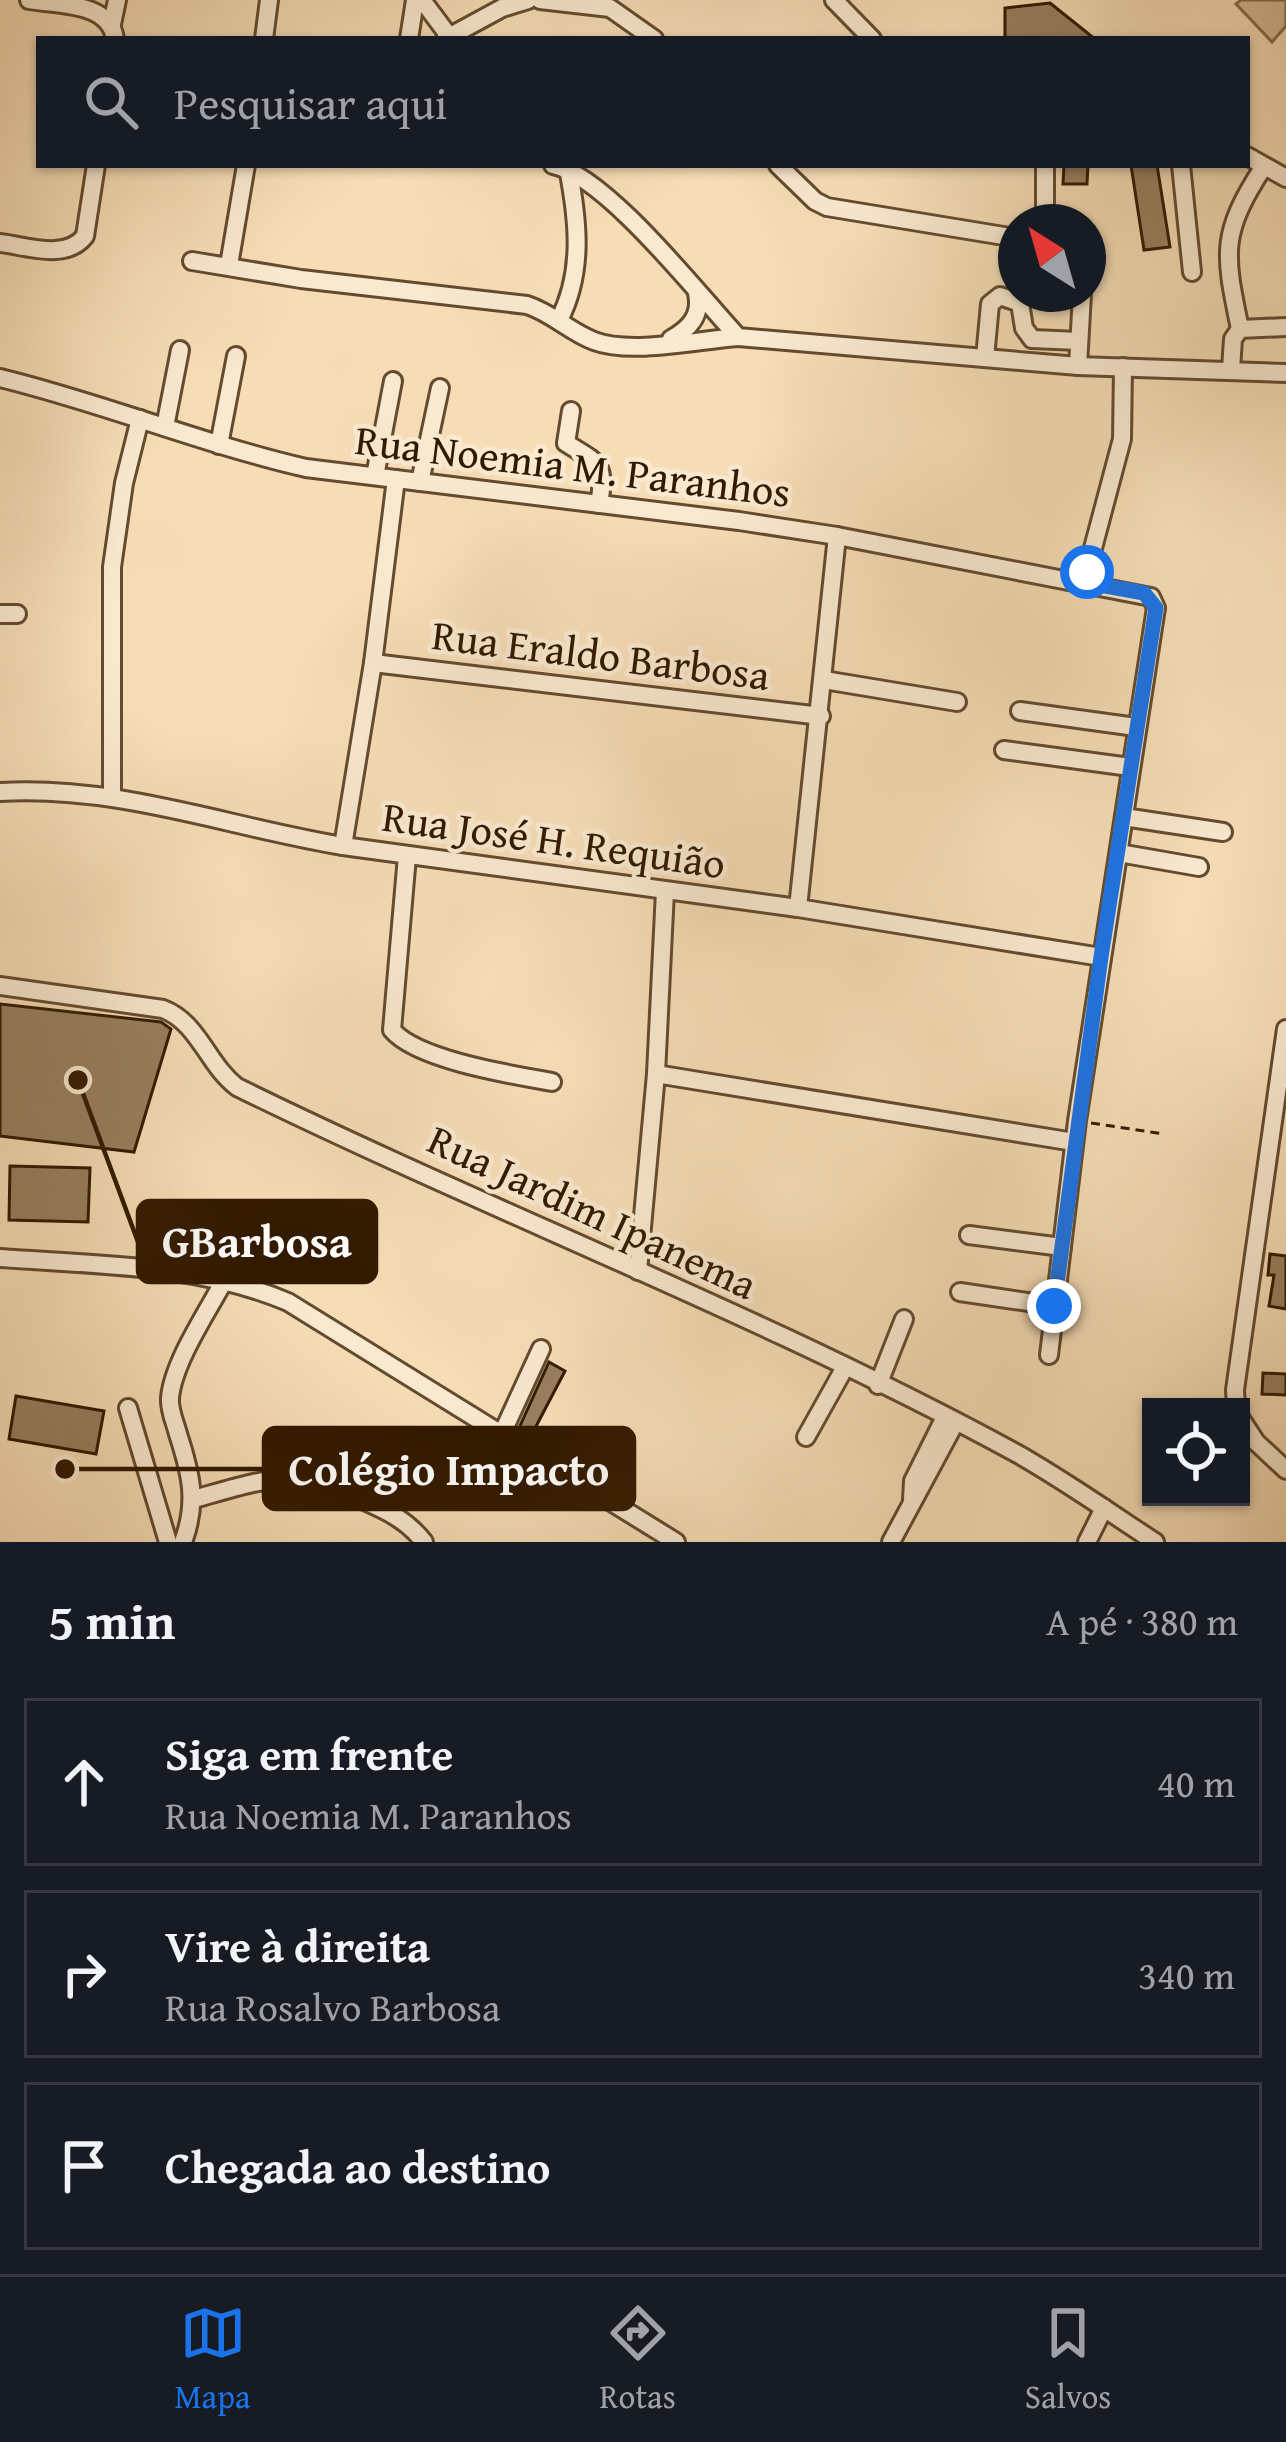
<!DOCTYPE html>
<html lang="pt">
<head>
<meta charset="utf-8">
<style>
  body { margin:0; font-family:"Gentium Book Plus",serif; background:#20242c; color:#f1f3f6 }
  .controls { position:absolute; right:36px; bottom:36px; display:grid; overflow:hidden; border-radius:0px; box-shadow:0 3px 9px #0004 }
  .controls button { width:108px; height:108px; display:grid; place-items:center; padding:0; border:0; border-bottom:3px solid #363941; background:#171b24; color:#f1f3f6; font:60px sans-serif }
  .compass { position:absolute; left:998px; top:204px; width:108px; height:108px; border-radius:50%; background:#171b24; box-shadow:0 3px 9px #0004; rotate:323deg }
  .stop { position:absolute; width:36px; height:36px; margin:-27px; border:9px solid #1a73e8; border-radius:50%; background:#fff }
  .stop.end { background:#1a73e8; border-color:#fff; box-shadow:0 3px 12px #0008 }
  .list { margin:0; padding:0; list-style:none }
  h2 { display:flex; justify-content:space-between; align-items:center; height:156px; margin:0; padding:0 48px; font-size:51px }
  h2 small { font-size:39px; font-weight:400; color:#9ea1a6 }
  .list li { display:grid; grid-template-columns:78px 1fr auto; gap:36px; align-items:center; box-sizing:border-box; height:168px; margin:0 24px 24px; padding:0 24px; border:3px solid #363941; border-radius:0px }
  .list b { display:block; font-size:45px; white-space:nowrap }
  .list p { margin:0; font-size:39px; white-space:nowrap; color:#9ea1a6 }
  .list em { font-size:39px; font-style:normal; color:#9ea1a6 }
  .icon { flex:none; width:66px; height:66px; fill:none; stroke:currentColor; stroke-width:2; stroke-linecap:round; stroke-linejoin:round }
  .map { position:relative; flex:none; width:1286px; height:1542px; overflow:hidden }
  .search { position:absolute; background:#171b24; box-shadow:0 3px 9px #0004; left:36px; right:36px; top:36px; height:132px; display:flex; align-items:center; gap:30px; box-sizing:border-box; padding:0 42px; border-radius:0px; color:#9ea1a6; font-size:45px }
  .sheet { height:732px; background:#171b24 }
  nav { display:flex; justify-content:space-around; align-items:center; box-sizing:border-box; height:168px; border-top:3px solid #363941; background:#171b24; font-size:33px; color:#9ea1a6 }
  nav a { display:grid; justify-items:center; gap:6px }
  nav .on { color:#1a73e8 }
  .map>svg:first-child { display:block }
  .green { fill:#d5bc97; stroke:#846b4c; stroke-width:3 }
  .building { fill:#987f5f; stroke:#321a00; stroke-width:3 }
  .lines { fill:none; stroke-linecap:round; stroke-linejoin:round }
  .minor-casing { stroke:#634b2e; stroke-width:22 }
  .path { stroke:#321a00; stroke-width:3; stroke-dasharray:9 6; stroke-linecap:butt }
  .minor { stroke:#f9e9d0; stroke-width:16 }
  .route { stroke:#1a73e8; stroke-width:15 }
  .labels { text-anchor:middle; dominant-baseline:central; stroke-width:9; stroke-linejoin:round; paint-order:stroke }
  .street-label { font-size:42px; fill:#321a00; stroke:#f9e9d0 }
  .leader { fill:none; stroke:#321a00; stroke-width:4.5 }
  .callout-dot { fill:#321a00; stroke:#f9e9d0; stroke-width:4.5 }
  .callout { fill:#321a00; stroke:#321a00; stroke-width:4.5 }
  .callout-label { font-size:45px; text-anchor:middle; font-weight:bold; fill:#fff }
</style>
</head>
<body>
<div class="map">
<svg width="1286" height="1542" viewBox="0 0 1286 1542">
  <rect width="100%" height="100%" fill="#f6ddb6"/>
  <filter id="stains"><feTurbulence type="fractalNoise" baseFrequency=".00167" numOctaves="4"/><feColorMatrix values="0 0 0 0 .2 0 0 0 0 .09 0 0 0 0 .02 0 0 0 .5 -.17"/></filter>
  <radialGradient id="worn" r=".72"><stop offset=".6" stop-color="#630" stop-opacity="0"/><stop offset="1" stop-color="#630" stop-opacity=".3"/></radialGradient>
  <polygon class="green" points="1241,0 1286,0 1286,26 1272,42 1236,4"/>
  <g class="building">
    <polygon points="1050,3 1095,39 1005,39 1005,8"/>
    <polygon points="1064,165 1088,165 1087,184 1063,184"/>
    <polygon points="1131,165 1157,165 1170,247 1144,250"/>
    <polygon points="0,1004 161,1022 171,1029 134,1152 0,1136"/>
    <polygon points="10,1166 90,1168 88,1222 9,1220"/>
    <polygon points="1270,1254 1286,1256 1286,1309 1269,1306 1274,1275 1268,1275"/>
    <polygon points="549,1362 565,1371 532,1434 519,1428"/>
    <polygon points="1263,1373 1286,1374 1286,1395 1262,1394"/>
    <polygon points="16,1396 104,1411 96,1454 9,1439"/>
  </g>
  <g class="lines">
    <g class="minor-casing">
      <g id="minor">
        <path d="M29 0C59 5 110 2 115 39"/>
        <polyline points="422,0 449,36"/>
        <polyline points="540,0 610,8 654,39"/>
        <polyline points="834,0 872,39"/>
        <polyline points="112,24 117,0"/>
        <polyline points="264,39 269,0"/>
        <polyline points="409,39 415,0"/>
        <polyline points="445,39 502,8 528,0"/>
        <polyline points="1247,156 1286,178"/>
        <path d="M553 165C606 176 698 294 738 337L1078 366 1286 373"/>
        <polyline points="778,165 815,201 827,207 1016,238"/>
        <polyline points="1181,165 1192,272"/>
        <polyline points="1045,222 1045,165"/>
        <path d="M0 243C27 246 66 261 85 236L96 165"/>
        <path d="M192 261 301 279 527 305C552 313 570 332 594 341 631 355 698 340 738 337"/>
        <polyline points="229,265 246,165"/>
        <path d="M559 320C584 272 578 220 568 168"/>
        <path d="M1240 329C1224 252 1220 234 1264 166"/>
        <path d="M671 339C689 329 702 316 697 293"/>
        <polyline points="985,358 990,304 1000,296 1020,303 1024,328 1032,339 1079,341"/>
        <polyline points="1078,366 1082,294"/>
        <polyline points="1231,369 1233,339 1240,329 1286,327"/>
        <path d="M0 378C103 403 202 444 306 468L739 521 837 536 1151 597 1156 608 1077 1121 1049 1355"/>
        <path d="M571 411 566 443C596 462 607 462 599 504"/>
        <polyline points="165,427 180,350"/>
        <polyline points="219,445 236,356"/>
        <polyline points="375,476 393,381"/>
        <polyline points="420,482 440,388"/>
        <polyline points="1084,582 1122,439 1123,367"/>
        <polyline points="0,614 17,614"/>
        <polyline points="373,663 821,716"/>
        <polyline points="824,680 957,702"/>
        <polyline points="1020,711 1136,727"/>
        <polyline points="1004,750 1130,767"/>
        <path d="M0 792C118 785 228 827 343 846L798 908 1101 957"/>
        <polyline points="112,795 112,567 124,483 140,419"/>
        <polyline points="1124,817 1223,832"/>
        <polyline points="343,846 373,663 396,479"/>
        <polyline points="1119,853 1199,867"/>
        <path d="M407 856 392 1030C417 1060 513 1075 552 1082"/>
        <polyline points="798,908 837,536"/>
        <path d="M0 986 163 1009C199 1023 207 1064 237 1087 494 1213 764 1316 1016 1453 1064 1480 1109 1512 1155 1542"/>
        <polyline points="656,1074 1074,1142"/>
        <polyline points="969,1235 1062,1247"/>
        <path d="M0 1258C95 1265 199 1264 288 1302L676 1542"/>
        <polyline points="638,1271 656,1074 665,891"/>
        <polyline points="960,1292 1055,1306"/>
        <polyline points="878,1385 904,1319"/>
        <polyline points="1236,1407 1235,1390 1286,1029"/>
        <polyline points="128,1408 168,1542"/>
        <polyline points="1241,1419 1256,1442 1286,1470"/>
        <polyline points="501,1436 541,1349"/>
        <polyline points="806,1437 844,1369"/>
        <path d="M194 1499C269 1478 287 1468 362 1500 387 1511 407 1520 424 1542"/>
        <polyline points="912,1500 913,1481 945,1417"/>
        <path d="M183 1542C198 1502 191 1474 178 1434 175 1422 169 1410 170 1398 173 1362 208 1311 225 1279"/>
        <polyline points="891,1542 955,1423"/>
        <polyline points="1087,1542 1104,1508"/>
      </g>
    </g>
    <polyline class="path" points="1091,1123 1164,1134"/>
    <use href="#minor" class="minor"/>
  </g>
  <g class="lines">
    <polyline class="route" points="1054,1306 1101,957 1156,608 1144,593 1084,582 1087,572"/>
  </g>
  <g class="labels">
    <g class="street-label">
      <text transform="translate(573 465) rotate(7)">Rua Noemia M. Paranhos</text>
      <text transform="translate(601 654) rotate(7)">Rua Eraldo Barbosa</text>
      <text transform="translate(554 839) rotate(8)">Rua José H. Requião</text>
      <text transform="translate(593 1211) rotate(25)">Rua Jardim Ipanema</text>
    </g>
  </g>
  <path class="leader" d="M78 1080L138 1242M65 1469L264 1469"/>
  <g class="callout-dot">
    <circle cx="78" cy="1080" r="12"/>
    <circle cx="65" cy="1469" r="12"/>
  </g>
  <g class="callout">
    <rect x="138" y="1201" width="238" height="81" rx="12"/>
    <rect x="264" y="1428" width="370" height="81" rx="12"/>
  </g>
  <g class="callout-label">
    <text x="257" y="1257">GBarbosa</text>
    <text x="449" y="1485">Colégio Impacto</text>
  </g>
  <rect width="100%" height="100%" filter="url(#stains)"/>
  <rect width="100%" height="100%" fill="url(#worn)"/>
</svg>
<div class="controls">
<button><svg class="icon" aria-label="locate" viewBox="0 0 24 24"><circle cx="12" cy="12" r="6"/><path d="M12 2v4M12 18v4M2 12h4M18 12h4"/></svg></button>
</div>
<svg class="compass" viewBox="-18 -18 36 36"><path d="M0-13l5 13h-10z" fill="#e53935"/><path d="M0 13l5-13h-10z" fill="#9ea1a6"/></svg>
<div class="stop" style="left:1087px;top:572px"></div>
<div class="stop end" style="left:1054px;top:1306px"></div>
<div class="search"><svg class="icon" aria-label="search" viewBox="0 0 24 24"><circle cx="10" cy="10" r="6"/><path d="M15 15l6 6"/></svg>Pesquisar aqui</div>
</div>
<section class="sheet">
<h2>5 min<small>A pé · 380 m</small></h2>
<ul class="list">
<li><svg class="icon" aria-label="ahead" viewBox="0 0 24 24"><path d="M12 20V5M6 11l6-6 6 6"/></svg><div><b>Siga em frente</b><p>Rua Noemia M. Paranhos</p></div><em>40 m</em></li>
<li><svg class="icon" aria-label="right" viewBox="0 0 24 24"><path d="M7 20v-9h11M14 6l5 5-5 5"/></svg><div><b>Vire à direita</b><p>Rua Rosalvo Barbosa</p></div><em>340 m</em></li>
<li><svg class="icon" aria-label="arrive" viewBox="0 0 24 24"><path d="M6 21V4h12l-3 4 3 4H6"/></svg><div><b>Chegada ao destino</b></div></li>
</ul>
</section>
<nav>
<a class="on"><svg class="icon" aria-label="map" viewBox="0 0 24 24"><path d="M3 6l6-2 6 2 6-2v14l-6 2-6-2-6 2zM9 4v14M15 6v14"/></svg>Mapa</a>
<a><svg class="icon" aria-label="directions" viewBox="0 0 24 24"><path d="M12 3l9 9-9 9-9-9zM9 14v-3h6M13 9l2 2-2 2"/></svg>Rotas</a>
<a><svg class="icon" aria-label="saved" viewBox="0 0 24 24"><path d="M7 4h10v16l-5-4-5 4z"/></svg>Salvos</a>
</nav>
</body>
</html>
